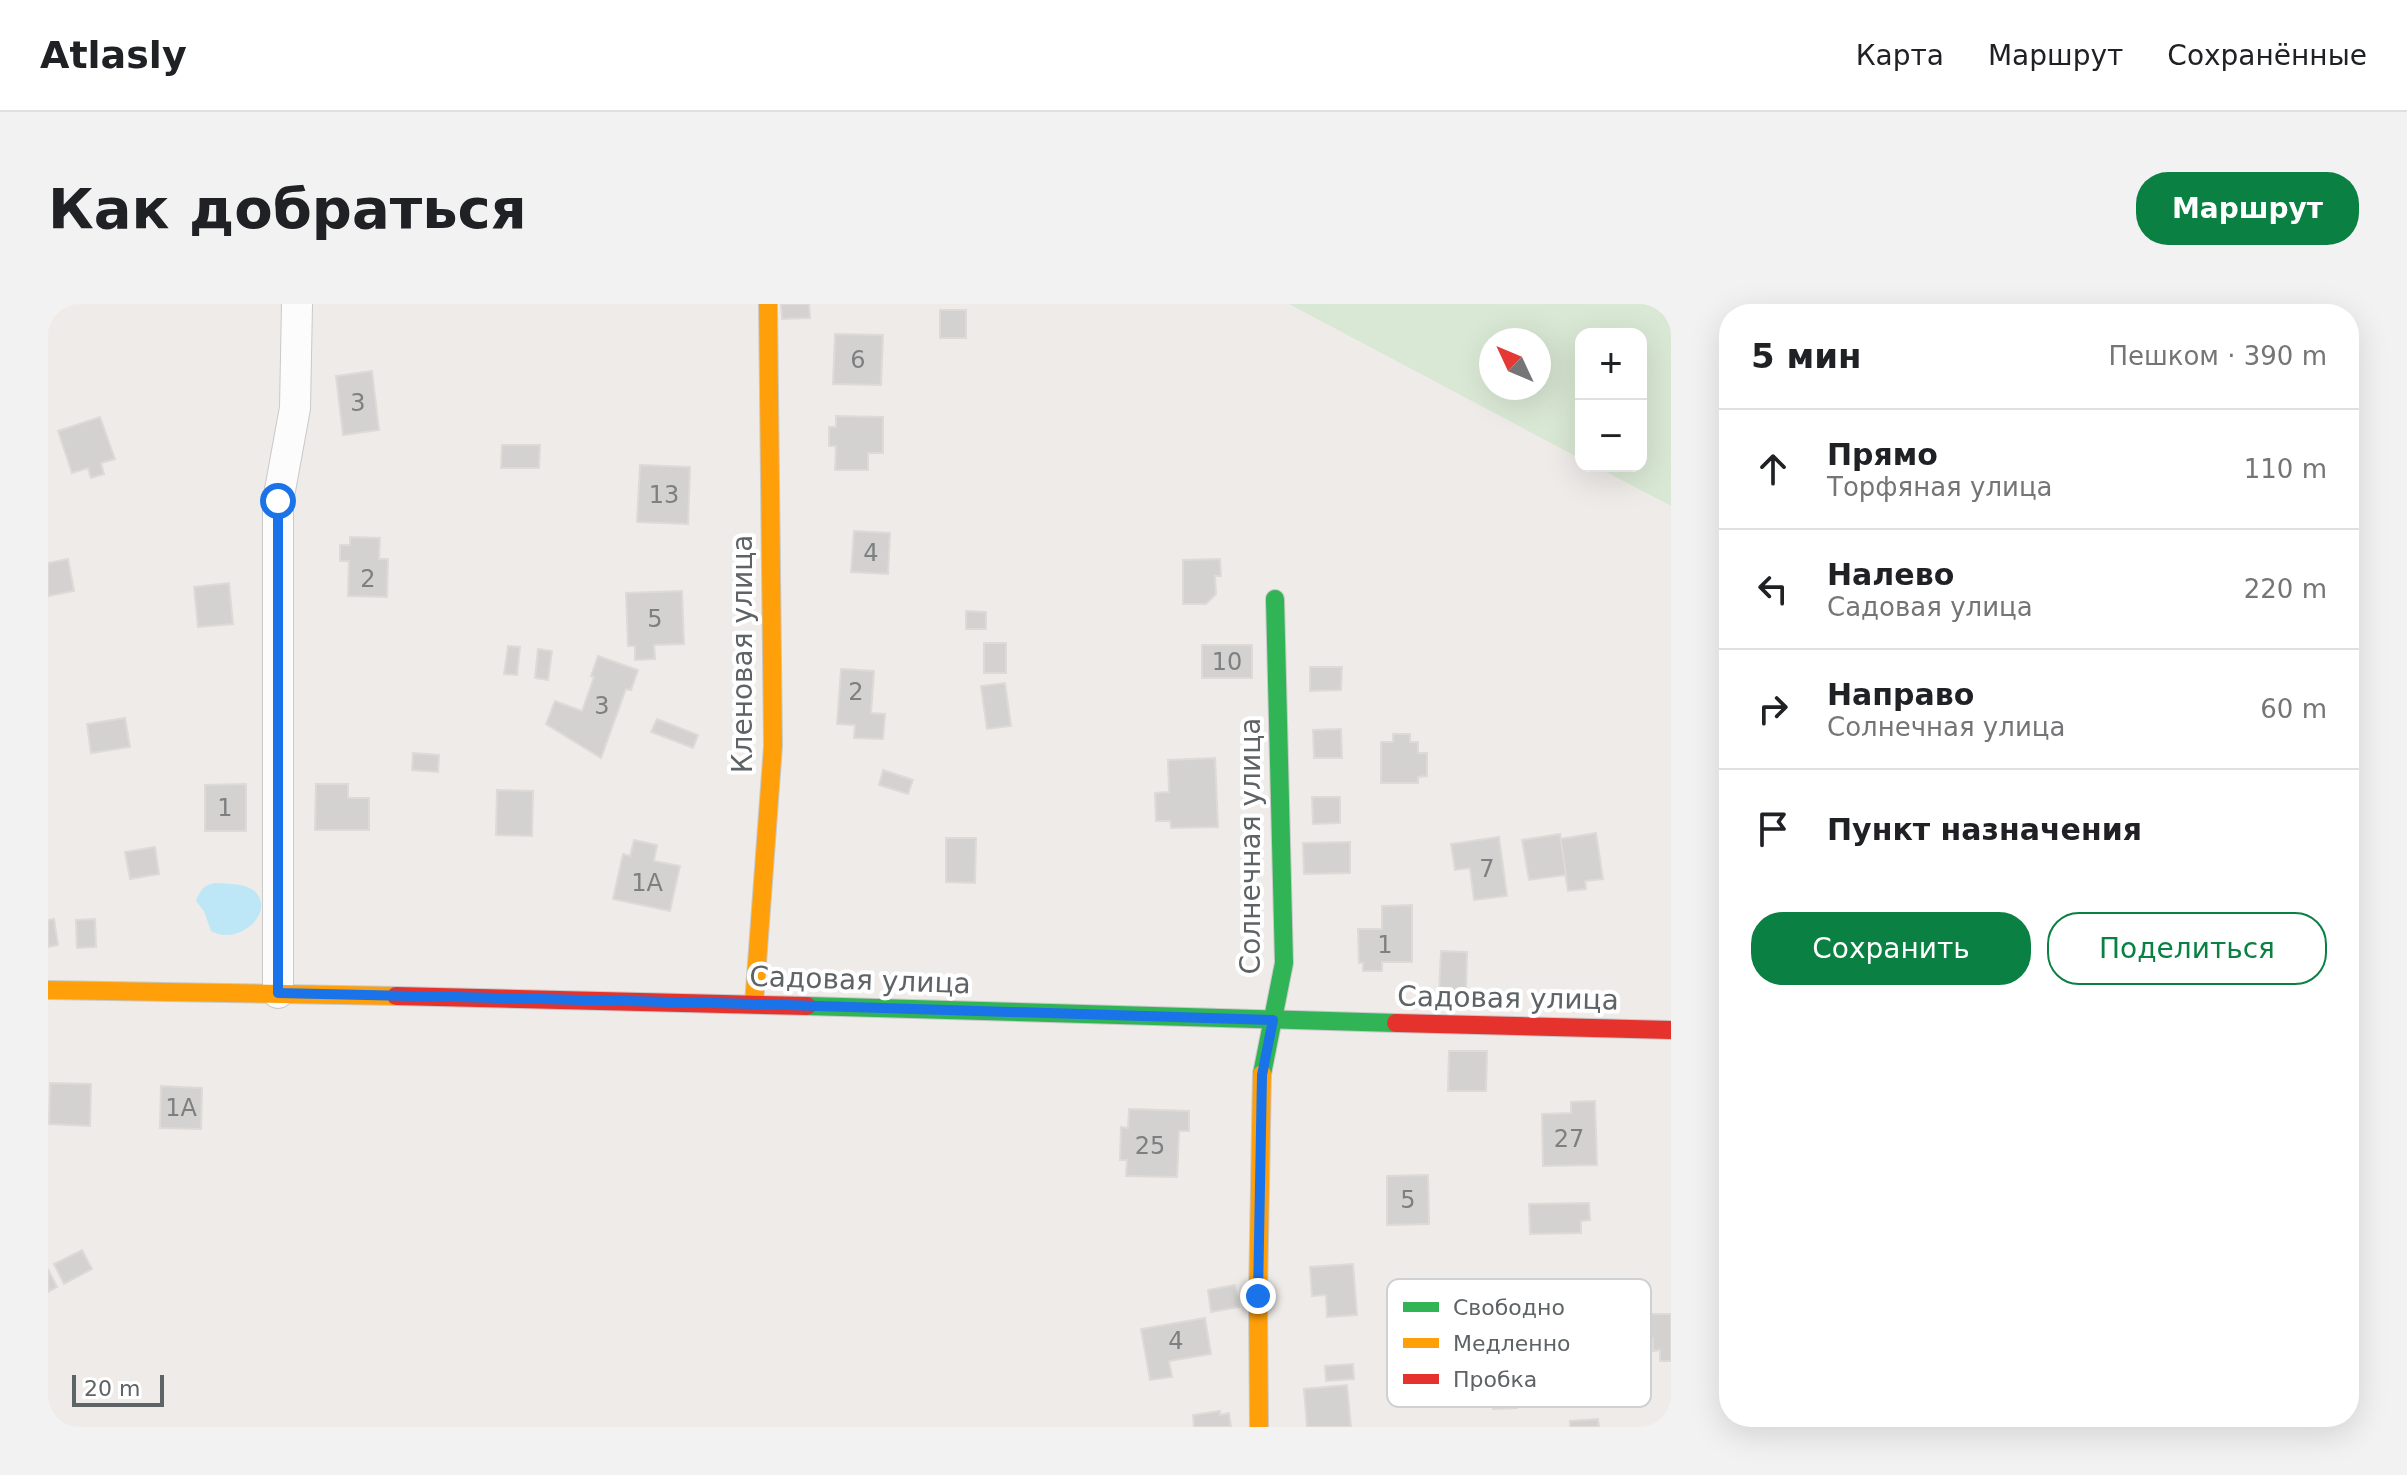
<!DOCTYPE html>
<html lang="ru">
<head>
<meta charset="utf-8">
<style>
  body { margin:0; font-family:"DejaVu Sans",sans-serif; background:#f2f2f2; color:#202124 }
  .controls { position:absolute; right:24px; top:24px; display:grid; overflow:hidden; border-radius:16px; box-shadow:0 8px 32px #0002 }
  .controls button { width:72px; height:72px; display:grid; place-items:center; padding:0; border:0; border-bottom:2px solid #e0e0e0; background:#fff; color:#202124; font:40px sans-serif }
  .compass { position:absolute; left:1431px; top:24px; width:72px; height:72px; border-radius:50%; background:#fff; box-shadow:0 8px 32px #0002; rotate:314deg }
  .scale { position:absolute; left:24px; bottom:20px; width:92px; box-sizing:border-box; padding-left:8px; border:4px solid #5e6366; border-top:0; font-size:22px; line-height:28px; white-space:nowrap; color:#5e6366; -webkit-text-stroke:6px #fff; paint-order:stroke }
  .stop { position:absolute; width:24px; height:24px; margin:-18px; border:6px solid #1a73e8; border-radius:50%; background:#fff }
  .stop.end { background:#1a73e8; border-color:#fff; box-shadow:0 2px 8px #0008 }
  .list { margin:0; padding:0; list-style:none }
  h2 { display:flex; justify-content:space-between; align-items:center; height:104px; margin:0; padding:0 32px; font-size:34px }
  h2 small { font-size:26px; font-weight:400; color:#757577 }
  .list li { display:grid; grid-template-columns:52px 1fr auto; gap:24px; align-items:center; box-sizing:border-box; height:120px; padding:0 32px; border-top:2px solid #e0e0e0 }
  .list b { display:block; font-size:30px; white-space:nowrap }
  .list p { margin:0; font-size:26px; white-space:nowrap; color:#757577 }
  .list em { font-size:26px; font-style:normal; color:#757577 }
  .actions { display:flex; gap:16px; padding:24px 32px }
  .actions a { flex:1; padding:18px 0; border:2px solid #0b8043; border-radius:32px; text-align:center; font-size:28px; color:#0b8043 }
  .actions .main { background:#0b8043; color:#fff }
  .icon { flex:none; width:44px; height:44px; fill:none; stroke:currentColor; stroke-width:2; stroke-linecap:round; stroke-linejoin:round }
  .map { position:relative; flex:none; width:1623px; height:1123px; overflow:hidden; border-radius:32px }
  header { display:flex; align-items:center; gap:48px; box-sizing:border-box; height:112px; padding:0 40px; background:#fff; border-bottom:2px solid #e0e0e0 }
  header strong { font-size:38px }
  nav { display:flex; gap:44px; margin-inline-start:auto; font-size:28px }
  .intro { display:flex; align-items:center; justify-content:space-between; box-sizing:border-box; height:192px; padding:0 48px }
  h1 { margin:0; font-size:56px }
  .button { padding:20px 36px; border-radius:32px; background:#0b8043; color:#fff; font-size:28px; font-weight:700 }
  main { display:flex; gap:48px; padding:0 48px }
  aside { flex:1; background:#fff; border-radius:32px; box-shadow:0 8px 32px #0002 }
  .map>svg:first-child { display:block }
  .green { fill:#d9e8d4; fill-rule:evenodd }
  .water { fill:#bde6f7 }
  .building { fill:#d4d2d1; stroke:#dddad7; stroke-width:2 }
  .lines { fill:none; stroke-linecap:round; stroke-linejoin:round }
  .street-casing { stroke:#c9c9c9; stroke-width:32 }
  .fast-casing { stroke:#c9c9c9; stroke-width:20 }
  .slow-casing { stroke:#c9c9c9; stroke-width:20 }
  .jam-casing { stroke:#c9c9c9; stroke-width:20 }
  .street { stroke:#fcfcfc; stroke-width:30 }
  .fast { stroke:#30b455; stroke-width:18 }
  .slow { stroke:#ff9f0a; stroke-width:18 }
  .jam { stroke:#e5322d; stroke-width:18 }
  .route { stroke:#1a73e8; stroke-width:10 }
  .labels { text-anchor:middle; dominant-baseline:central; stroke-width:8; stroke-linejoin:round; paint-order:stroke }
  .number-label { font-size:24px; fill:#7d8082 }
  .street-label { font-size:28px; fill:#5e6366; stroke:#fff }
  .key { fill:#fff; stroke:#cfd0d1; stroke-width:2 }
  .key-label { font-size:22px; fill:#5e6366 }
</style>
</head>
<body>
<header>
<strong>Atlasly</strong>
<nav><a>Карта</a><a>Маршрут</a><a>Сохранённые</a></nav>
</header>
<div class="intro"><h1>Как добраться</h1><a class="button">Маршрут</a></div>
<main>
<div class="map">
<svg width="1623" height="1123" viewBox="0 0 1623 1123">
  <rect width="100%" height="100%" fill="#eeebe8"/>
  <path class="green" d="M1241 0H1623V202L1547 162H1593V30H1533V155ZM1443 36H1491V84H1443Z"/>
  <path class="water" d="M167 579C178 580 195 579 205 586 230 606 192 643 163 627L156 607 148 597C152 587 155 581 167 579Z"/>
  <g class="building">
    <polygon points="733,0 761,0 762,14 734,15"/>
    <rect x="892" y="6" width="26" height="28"/>
    <polygon points="787,30 835,31 833,81 785,80"/>
    <polygon points="324,67 331,126 295,131 288,72"/>
    <polygon points="788,112 835,113 835,149 820,149 820,166 787,166 788,142 781,142 781,123 788,123"/>
    <polygon points="52,113 67,155 53,159 56,170 43,174 40,164 24,169 10,127"/>
    <polygon points="454,141 492,141 491,164 453,164"/>
    <polygon points="592,161 642,163 640,220 589,218"/>
    <polygon points="806,227 842,229 840,270 803,268"/>
    <polygon points="302,233 332,234 331,255 340,255 339,293 300,292 301,257 292,257 292,241 302,241"/>
    <polygon points="20,255 26,287 0,292 0,259"/>
    <polygon points="1172,255 1173,272 1167,272 1168,290 1158,300 1135,300 1135,256"/>
    <polygon points="181,279 185,320 150,323 146,283"/>
    <polygon points="634,287 636,340 606,341 607,355 587,356 587,342 580,342 578,289"/>
    <polygon points="918,307 938,308 938,325 918,325"/>
    <rect x="936" y="339" width="22" height="30"/>
    <rect x="1154" y="341" width="50" height="33"/>
    <polygon points="460,342 472,343 469,371 456,370"/>
    <polygon points="490,345 504,347 500,376 487,374"/>
    <polygon points="550,352 590,366 583,386 578,385 553,454 498,420 507,397 534,407 546,373 543,372"/>
    <polygon points="1262,363 1294,363 1293,386 1262,387"/>
    <polygon points="793,365 826,367 823,409 837,410 835,435 806,434 807,421 789,420"/>
    <polygon points="957,379 963,422 939,425 933,382"/>
    <polygon points="77,414 82,443 43,449 39,420"/>
    <polygon points="609,415 650,431 645,444 603,428"/>
    <polygon points="1293,425 1294,454 1266,454 1265,426"/>
    <polygon points="1345,430 1362,430 1362,438 1370,438 1370,449 1379,449 1379,472 1370,473 1370,479 1333,479 1333,438 1345,438"/>
    <polygon points="365,449 391,451 390,468 364,466"/>
    <polygon points="1167,454 1170,523 1123,524 1122,517 1108,517 1107,489 1121,488 1120,456"/>
    <polygon points="835,466 865,476 860,490 831,481"/>
    <polygon points="198,480 198,527 157,527 157,481"/>
    <polygon points="268,480 300,480 300,494 321,494 321,526 267,526"/>
    <polygon points="449,486 485,487 484,532 448,531"/>
    <polygon points="1264,493 1292,493 1292,519 1265,520"/>
    <polygon points="1548,529 1555,575 1537,577 1538,585 1520,587 1512,535"/>
    <polygon points="1512,530 1518,571 1481,576 1474,536"/>
    <polygon points="1451,533 1459,592 1426,596 1422,564 1407,566 1403,540"/>
    <polygon points="898,534 928,534 927,579 898,578"/>
    <polygon points="586,536 609,541 606,557 632,562 622,607 565,595 575,550 582,552"/>
    <polygon points="1302,538 1302,569 1256,570 1255,539"/>
    <polygon points="107,543 111,570 82,575 77,548"/>
    <polygon points="1364,601 1364,658 1334,658 1334,667 1315,667 1315,659 1311,659 1310,625 1334,625 1334,602"/>
    <polygon points="6,615 10,641 0,643 0,616"/>
    <polygon points="47,615 48,643 29,644 28,616"/>
    <polygon points="1393,647 1419,648 1418,691 1391,690"/>
    <polygon points="1401,747 1439,747 1438,787 1400,787"/>
    <polygon points="2,779 43,780 42,822 1,820"/>
    <polygon points="113,782 154,784 153,825 112,824"/>
    <polygon points="1547,797 1549,861 1495,862 1494,810 1523,809 1523,798"/>
    <polygon points="1081,805 1141,807 1141,827 1131,827 1129,873 1078,872 1079,856 1072,856 1073,823 1080,824"/>
    <polygon points="1380,871 1381,920 1339,921 1339,872"/>
    <polygon points="1541,899 1542,916 1533,917 1533,929 1482,930 1481,900"/>
    <polygon points="34,946 44,965 16,980 6,960"/>
    <polygon points="1305,960 1309,1011 1279,1013 1278,991 1264,992 1262,963"/>
    <polygon points="0,965 9,983 0,988"/>
    <polygon points="1187,981 1191,1003 1163,1008 1160,986"/>
    <polygon points="1600,1010 1623,1010 1623,1057 1612,1057 1612,1046 1605,1047 1605,1034 1599,1034"/>
    <polygon points="1157,1014 1163,1050 1121,1057 1124,1073 1102,1076 1093,1025"/>
    <polygon points="1305,1060 1306,1075 1278,1077 1277,1062"/>
    <polygon points="1299,1081 1303,1123 1259,1123 1256,1085"/>
    <polygon points="1468,1082 1469,1104 1445,1105 1444,1083"/>
    <polygon points="1172,1107 1172,1111 1181,1109 1183,1123 1146,1123 1145,1111"/>
    <polygon points="1550,1115 1551,1123 1522,1123 1522,1117"/>
  </g>
  <g class="lines">
    <g class="street-casing">
      <polyline id="street" points="230,689 230,197 247,104 249,0"/>
    </g>
    <g class="fast-casing">
      <g id="fast">
        <polyline points="759,702 1348,719"/>
        <polyline points="1214,770 1236,659 1227,295"/>
      </g>
    </g>
    <g class="slow-casing">
      <g id="slow">
        <polyline points="0,686 348,692"/>
        <polyline points="706,700 725,442 720,0"/>
        <polyline points="1211,1123 1210,992 1214,770"/>
      </g>
    </g>
    <g class="jam-casing">
      <g id="jam">
        <polyline points="348,692 759,702"/>
        <polyline points="1348,719 1623,726"/>
      </g>
    </g>
    <use href="#street" class="street"/>
    <use href="#fast" class="fast"/>
    <use href="#slow" class="slow"/>
    <use href="#jam" class="jam"/>
  </g>
  <g class="lines">
    <polyline class="route" points="230,197 230,689 706,700 1225,716 1214,771 1210,992"/>
  </g>
  <g class="labels">
    <g class="number-label">
      <text x="810" y="56">6</text>
      <text x="310" y="99">3</text>
      <text x="616" y="191">13</text>
      <text x="823" y="249">4</text>
      <text x="320" y="275">2</text>
      <text x="607" y="315">5</text>
      <text x="1179" y="358">10</text>
      <text x="808" y="388">2</text>
      <text x="554" y="402">3</text>
      <text x="177" y="504">1</text>
      <text x="1439" y="565">7</text>
      <text x="599" y="579">1А</text>
      <text x="1337" y="641">1</text>
      <text x="133" y="804">1А</text>
      <text x="1521" y="835">27</text>
      <text x="1102" y="842">25</text>
      <text x="1360" y="896">5</text>
      <text x="1128" y="1037">4</text>
    </g>
    <g class="street-label">
      <text transform="translate(694 350) rotate(-90)">Кленовая улица</text>
      <text transform="translate(1202 542) rotate(-90)">Солнечная улица</text>
      <text transform="translate(812 676) rotate(2)">Садовая улица</text>
      <text transform="translate(1460 694) rotate(1)">Садовая улица</text>
    </g>
  </g>
  <rect x="1339" y="975" width="264" height="128" rx="12" class="key"/>
  <rect x="1355" y="998" width="36" height="10" fill="#30b455"/>
  <rect x="1355" y="1034" width="36" height="10" fill="#ff9f0a"/>
  <rect x="1355" y="1070" width="36" height="10" fill="#e5322d"/>
  <g class="key-label">
    <text x="1405" y="1011">Свободно</text>
    <text x="1405" y="1047">Медленно</text>
    <text x="1405" y="1083">Пробка</text>
  </g>
</svg>
<div class="controls">
<button>+</button>
<button>−</button>
</div>
<svg class="compass" viewBox="-18 -18 36 36"><path d="M0-13l5 13h-10z" fill="#e53935"/><path d="M0 13l5-13h-10z" fill="#757577"/></svg>
<div class="scale">20 m</div>
<div class="stop" style="left:230px;top:197px"></div>
<div class="stop end" style="left:1210px;top:992px"></div>
</div>
<aside>
<h2>5 мин<small>Пешком · 390 m</small></h2>
<ul class="list">
<li><svg class="icon" aria-label="ahead" viewBox="0 0 24 24"><path d="M12 20V5M6 11l6-6 6 6"/></svg><div><b>Прямо</b><p>Торфяная улица</p></div><em>110 m</em></li>
<li><svg class="icon" aria-label="left" viewBox="0 0 24 24"><path d="M17 20v-9H6M10 6l-5 5 5 5"/></svg><div><b>Налево</b><p>Садовая улица</p></div><em>220 m</em></li>
<li><svg class="icon" aria-label="right" viewBox="0 0 24 24"><path d="M7 20v-9h11M14 6l5 5-5 5"/></svg><div><b>Направо</b><p>Солнечная улица</p></div><em>60 m</em></li>
<li><svg class="icon" aria-label="arrive" viewBox="0 0 24 24"><path d="M6 21V4h12l-3 4 3 4H6"/></svg><div><b>Пункт назначения</b></div></li>
</ul>
<div class="actions"><a class="main">Сохранить</a><a>Поделиться</a></div>
</aside>
</main>
</body>
</html>
